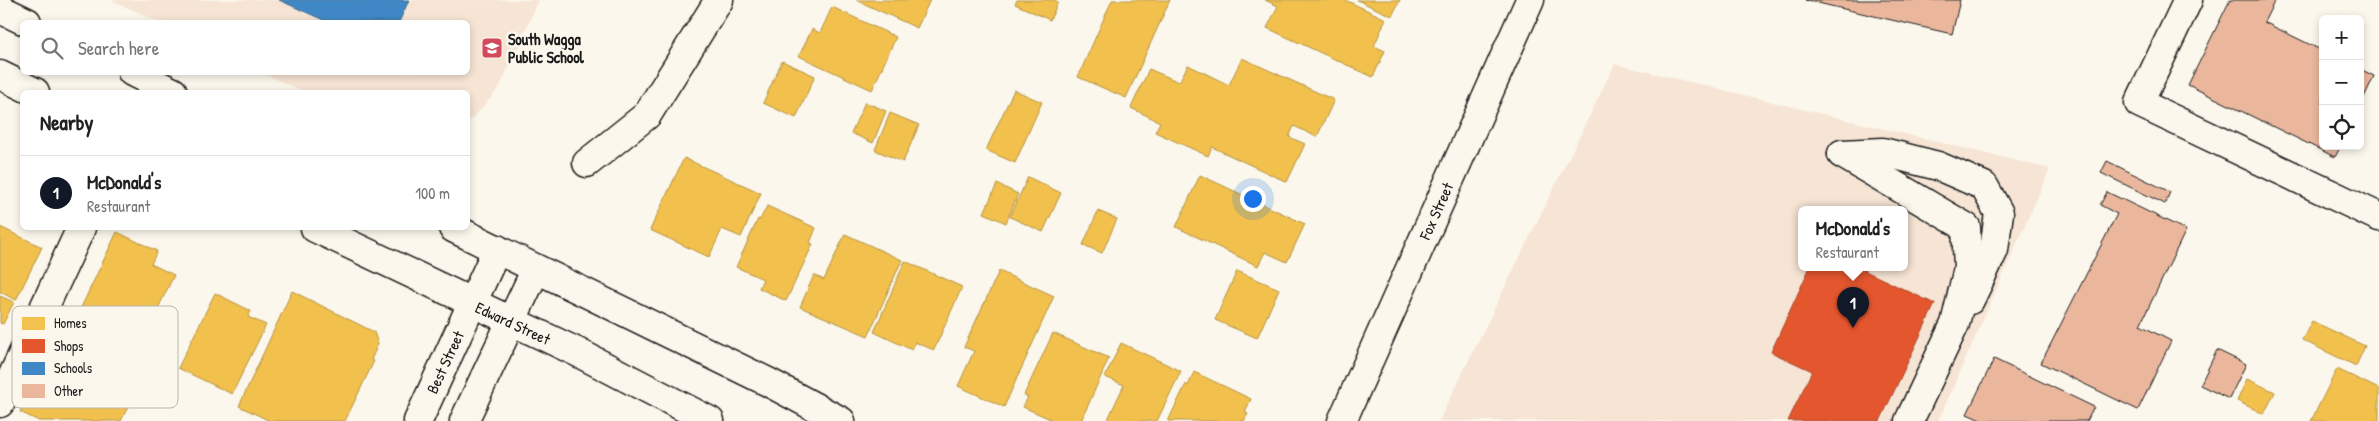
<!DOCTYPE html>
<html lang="en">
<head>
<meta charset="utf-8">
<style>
  body { margin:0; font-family:"Patrick Hand",sans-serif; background:#f6f6f6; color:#222 }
  .controls { position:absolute; right:15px; top:15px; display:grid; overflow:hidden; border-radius:8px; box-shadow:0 2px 8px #0003 }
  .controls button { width:45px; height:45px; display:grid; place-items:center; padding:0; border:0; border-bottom:1px solid #e0e0e0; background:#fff; color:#222; font:25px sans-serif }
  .you { position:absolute; left:1252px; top:198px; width:18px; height:18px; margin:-12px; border:4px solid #fff; border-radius:50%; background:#1a73e8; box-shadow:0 0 0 8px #1a73e833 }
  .badge { display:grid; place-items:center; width:32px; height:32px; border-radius:50%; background:#111827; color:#fff; font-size:16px; font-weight:700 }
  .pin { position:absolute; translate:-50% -41px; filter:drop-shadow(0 1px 2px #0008) }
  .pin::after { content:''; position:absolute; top:26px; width:18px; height:15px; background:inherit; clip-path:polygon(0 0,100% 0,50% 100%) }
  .popup { position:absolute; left:1798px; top:206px; width:110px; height:65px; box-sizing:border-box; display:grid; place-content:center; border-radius:8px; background:#fff; filter:drop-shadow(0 1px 4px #0005); font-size:16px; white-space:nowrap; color:#767676 }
  .popup b { font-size:19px; color:#222 }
  .popup::after { content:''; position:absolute; left:50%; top:100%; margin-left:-10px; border:10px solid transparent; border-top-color:#fff }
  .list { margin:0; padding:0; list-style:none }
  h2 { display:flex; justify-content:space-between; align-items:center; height:65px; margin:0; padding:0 20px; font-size:21px }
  h2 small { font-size:16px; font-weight:400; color:#767676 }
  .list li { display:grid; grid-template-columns:32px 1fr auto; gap:15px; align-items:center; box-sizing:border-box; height:75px; padding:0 20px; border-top:1px solid #e0e0e0 }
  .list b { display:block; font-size:19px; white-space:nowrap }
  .list p { margin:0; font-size:16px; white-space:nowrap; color:#767676 }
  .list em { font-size:16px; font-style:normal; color:#767676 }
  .icon { flex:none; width:28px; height:28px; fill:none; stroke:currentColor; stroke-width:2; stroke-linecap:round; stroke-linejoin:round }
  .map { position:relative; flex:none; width:2379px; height:421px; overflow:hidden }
  .search { position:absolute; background:#fff; box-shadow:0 2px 8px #0003; left:20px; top:20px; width:450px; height:55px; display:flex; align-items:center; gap:12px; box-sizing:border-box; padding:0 18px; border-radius:8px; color:#767676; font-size:19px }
  .panel { position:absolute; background:#fff; box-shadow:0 2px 8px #0003; left:20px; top:90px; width:450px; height:140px; border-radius:8px }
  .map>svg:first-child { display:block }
  .built { fill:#f6e4d4; fill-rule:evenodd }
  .homes { fill:#f2c14e; stroke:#b2903f }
  .shops { fill:#e4572e; stroke:#a84529 }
  .schools { fill:#3f88c5; stroke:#346892 }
  .building { fill:#eab79d; stroke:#1c1c1c }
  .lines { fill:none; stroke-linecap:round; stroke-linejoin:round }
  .minor-casing { stroke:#1c1c1c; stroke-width:31 }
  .highway-casing { stroke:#1c1c1c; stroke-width:31 }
  .minor { stroke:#fbf7ec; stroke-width:28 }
  .highway { stroke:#fbf7ec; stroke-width:28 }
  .labels { text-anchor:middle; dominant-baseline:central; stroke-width:5; stroke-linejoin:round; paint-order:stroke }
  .poi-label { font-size:16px; font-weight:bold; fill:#1c1c1c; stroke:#fbf7ec; text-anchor:start }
  .street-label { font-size:16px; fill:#1c1c1c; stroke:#fbf7ec }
  .key { fill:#fbf7ec; stroke:#b8b5ae; stroke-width:1 }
  .key-label { font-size:14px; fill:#1c1c1c }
</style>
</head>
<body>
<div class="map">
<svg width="2379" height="421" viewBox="0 0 2379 421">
  <rect width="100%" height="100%" fill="#fbf7ec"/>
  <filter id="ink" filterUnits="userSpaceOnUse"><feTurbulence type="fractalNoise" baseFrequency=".02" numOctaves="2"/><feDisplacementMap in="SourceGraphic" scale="10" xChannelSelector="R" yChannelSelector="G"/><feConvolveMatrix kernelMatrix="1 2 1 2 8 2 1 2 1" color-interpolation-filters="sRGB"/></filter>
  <g filter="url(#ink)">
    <g class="built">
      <polygon points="112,0 539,0 499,88 473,118 468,120 468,92 304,92 262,73 468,72 468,22 158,22"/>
      <path d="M1615 64 2050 169 1938 421H1439ZM1802 209H1904V267H1802Z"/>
    </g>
    <g class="homes">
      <polygon points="856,0 930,0 917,28"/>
      <polygon points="1017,0 1054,0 1058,2 1050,20 1015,4"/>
      <polygon points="1112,0 1170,0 1126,98 1078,77"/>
      <polygon points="1265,0 1345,0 1386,19 1374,46 1385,51 1373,77 1267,28 1278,6"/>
      <polygon points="1357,0 1400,0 1392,16"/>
      <polygon points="832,7 896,37 872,90 799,56 812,29 820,33"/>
      <polygon points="1242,58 1334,100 1317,137 1294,126 1289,137 1305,144 1287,182 1212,147 1208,156 1155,132 1160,122 1131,108 1149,69 1179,82 1188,65 1229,85"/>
      <polygon points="782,61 815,76 796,118 763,103"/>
      <polygon points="1014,90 1042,102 1015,163 986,150"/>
      <polygon points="865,102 886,111 873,143 851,133"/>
      <polygon points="890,113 919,125 903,162 875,150"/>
      <polygon points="684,158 761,193 741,237 722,229 709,257 650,230"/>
      <polygon points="1200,175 1305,224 1287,262 1265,252 1258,266 1176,227"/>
      <polygon points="1028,177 1061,193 1043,232 1010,217"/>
      <polygon points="997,184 1018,194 1006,223 984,213"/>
      <polygon points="767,206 816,228 810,243 813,244 786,301 759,288 763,279 736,267 758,219 760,220"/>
      <polygon points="1098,211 1117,219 1102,253 1083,245"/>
      <polygon points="0,227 42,247 16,300 0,292"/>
      <polygon points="117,232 157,251 151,264 174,275 141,344 78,314"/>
      <polygon points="845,234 902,260 868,336 800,307 814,275 824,280"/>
      <polygon points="905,261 962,287 934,350 915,342 912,350 874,332"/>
      <polygon points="999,271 1054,296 1004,407 958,386 974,351 964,347"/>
      <polygon points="1237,271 1279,289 1257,338 1215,320"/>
      <polygon points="292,291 374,332 378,344 371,360 374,361 345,421 270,421 239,406"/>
      <polygon points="215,293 251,311 248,317 266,325 232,394 178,368"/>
      <polygon points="0,296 14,302 3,324 0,323"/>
      <polygon points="2312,321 2365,346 2356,366 2302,340"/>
      <polygon points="1053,333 1109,358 1081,421 1055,421 1023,407 1028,397 1024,395"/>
      <polygon points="1121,343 1181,371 1157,421 1107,421 1124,385 1105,377"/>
      <polygon points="97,369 137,388 121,421 39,421 20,412 40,371 86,393"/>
      <polygon points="2337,369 2379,389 2379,421 2311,421"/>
      <polygon points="1194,372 1251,399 1245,412 1248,414 1244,421 1168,421 1186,384 1188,386"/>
      <polygon points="2247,379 2275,392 2264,414 2237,401"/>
    </g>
    <polygon class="shops" points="1810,267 1836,267 1856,276 1859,268 1935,304 1880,421 1788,421 1812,371 1771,352"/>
    <polygon class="schools" points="279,0 409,0 399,22 328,22"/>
    <g class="building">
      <polygon points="1805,0 1960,0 1952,34"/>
      <polygon points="2230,0 2275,0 2264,22 2323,51 2323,146 2341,146 2335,157 2188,85"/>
      <polygon points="2360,69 2374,76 2360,106"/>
      <polygon points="2107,161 2170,192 2165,204 2101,173"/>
      <polygon points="2107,192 2186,230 2140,325 2171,341 2138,410 2041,363 2117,214 2100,205"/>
      <polygon points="2217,350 2246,364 2229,399 2200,385"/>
      <polygon points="1994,359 2094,407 2087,421 1983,421 1967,414"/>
    </g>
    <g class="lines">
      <g class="minor-casing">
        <g id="minor">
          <polyline points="2188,0 2139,103 2379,217"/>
          <polyline points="1842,154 1966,227 1968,268 1955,324 1909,421"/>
          <polyline points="1842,154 1883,152 1938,166 1984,186 1999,213 1994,250 1970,300"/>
          <polyline points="587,163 647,115 719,0"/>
          <polyline points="0,403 81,228"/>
          <polyline points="418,421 497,249"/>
          <polyline points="464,421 536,269"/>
          <polyline points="1342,421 1530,0"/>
        </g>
      </g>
      <g class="highway-casing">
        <g id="highway">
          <polyline points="0,9 27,22"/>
          <polyline points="132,72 173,92"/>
          <polyline points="0,75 35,92"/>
          <polyline points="315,228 577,352 710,421"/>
          <polyline points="453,228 768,382 841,421"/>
        </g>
      </g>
      <use href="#minor" class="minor"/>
      <use href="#highway" class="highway"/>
    </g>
  </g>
  <defs>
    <g id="school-square" transform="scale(1.125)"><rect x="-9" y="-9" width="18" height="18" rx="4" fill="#d1495b" stroke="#fbf7ec"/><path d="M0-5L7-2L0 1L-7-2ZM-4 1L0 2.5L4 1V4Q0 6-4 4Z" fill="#fff"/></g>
  </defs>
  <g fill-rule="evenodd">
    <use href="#school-square" x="492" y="48"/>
  </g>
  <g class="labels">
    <g class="poi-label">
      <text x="508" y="39">South Wagga<tspan x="508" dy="18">Public School</tspan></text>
    </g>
    <g class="street-label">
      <text transform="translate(1436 211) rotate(-66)">Fox Street</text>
      <text transform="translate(513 323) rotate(25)">Edward Street</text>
      <text transform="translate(445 362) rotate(-65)">Best Street</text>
    </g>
  </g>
  <rect x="12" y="306" width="166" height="102" rx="8" class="key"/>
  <rect x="22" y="317" width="23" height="13" fill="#f2c14e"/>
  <rect x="22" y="339" width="23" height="14" fill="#e4572e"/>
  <rect x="22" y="362" width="23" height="13" fill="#3f88c5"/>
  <rect x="22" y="384" width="23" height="14" fill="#eab79d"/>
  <g class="key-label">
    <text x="54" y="328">Homes</text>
    <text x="54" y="351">Shops</text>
    <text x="54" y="373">Schools</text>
    <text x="54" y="396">Other</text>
  </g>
</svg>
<div class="controls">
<button>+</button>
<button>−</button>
<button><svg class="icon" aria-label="locate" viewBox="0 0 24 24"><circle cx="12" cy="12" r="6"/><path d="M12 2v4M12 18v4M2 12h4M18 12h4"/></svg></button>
</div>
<div class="you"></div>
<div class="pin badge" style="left:1853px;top:328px">1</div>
<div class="popup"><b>McDonald's</b>Restaurant</div>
<div class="search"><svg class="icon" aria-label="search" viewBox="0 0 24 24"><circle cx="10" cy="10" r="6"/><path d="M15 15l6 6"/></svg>Search here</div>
<section class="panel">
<h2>Nearby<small></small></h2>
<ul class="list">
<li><span class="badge">1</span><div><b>McDonald's</b><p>Restaurant</p></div><em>100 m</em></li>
</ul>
</section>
</div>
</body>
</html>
